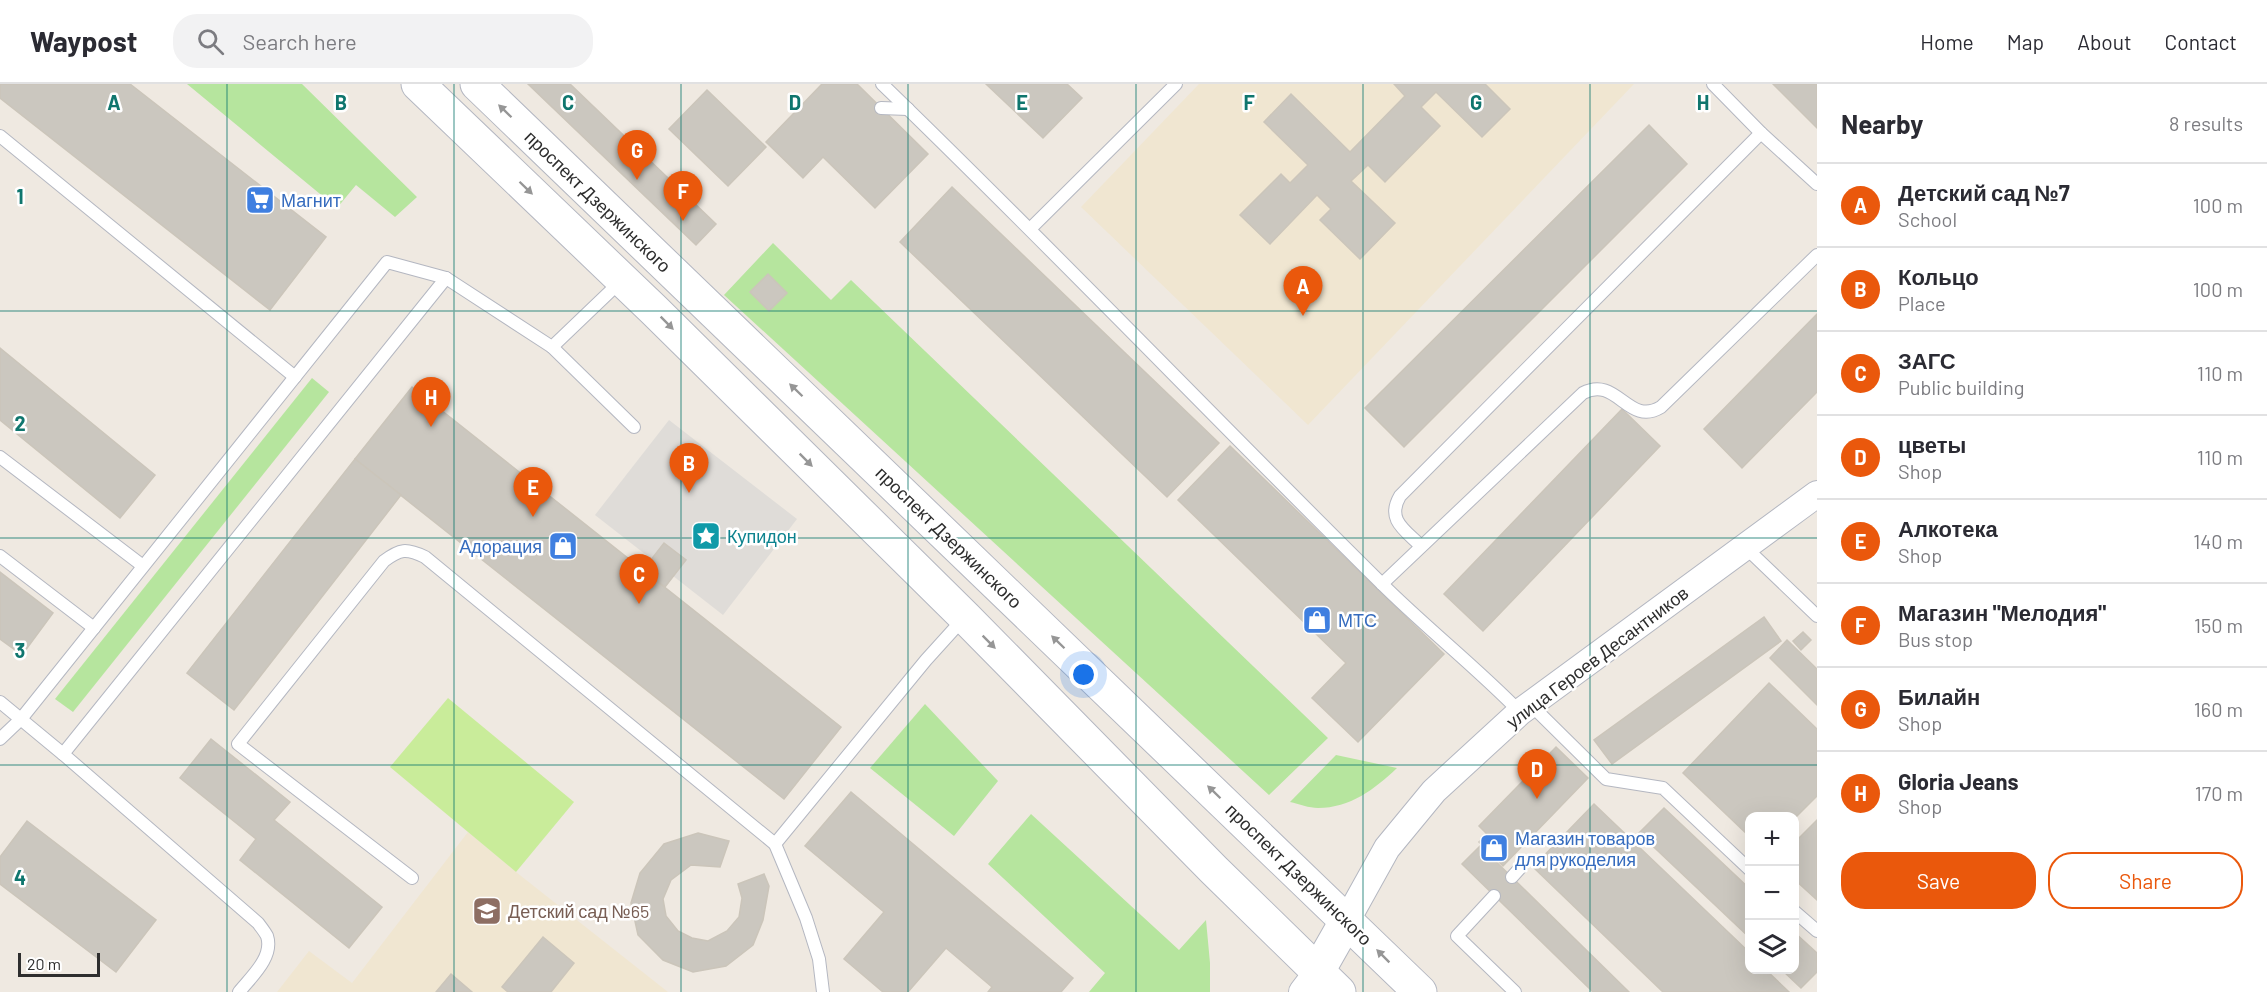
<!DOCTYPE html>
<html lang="en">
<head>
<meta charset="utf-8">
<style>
  body { margin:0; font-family:Barlow,sans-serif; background:#f2f2f3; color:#2b2b33 }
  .controls { position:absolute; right:18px; bottom:18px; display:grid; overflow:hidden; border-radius:12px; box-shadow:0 6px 24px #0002 }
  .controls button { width:54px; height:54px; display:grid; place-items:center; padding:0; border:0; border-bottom:2px solid #e1e1e2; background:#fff; color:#2b2b33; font:30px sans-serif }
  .scale { position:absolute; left:18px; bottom:15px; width:82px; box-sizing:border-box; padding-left:6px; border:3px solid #2e2e2e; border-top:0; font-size:16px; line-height:21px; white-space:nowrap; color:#2e2e2e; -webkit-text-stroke:4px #fff; paint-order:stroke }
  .you { position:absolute; left:1084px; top:591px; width:21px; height:21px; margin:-15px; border:4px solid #fff; border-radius:50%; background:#1a73e8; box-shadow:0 0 0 9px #1a73e833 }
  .badge { display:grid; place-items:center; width:39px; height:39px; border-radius:50%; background:#ea580c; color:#fff; font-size:20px; font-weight:700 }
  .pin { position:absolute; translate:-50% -50px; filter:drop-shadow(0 2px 3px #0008) }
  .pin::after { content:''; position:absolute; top:32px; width:21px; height:18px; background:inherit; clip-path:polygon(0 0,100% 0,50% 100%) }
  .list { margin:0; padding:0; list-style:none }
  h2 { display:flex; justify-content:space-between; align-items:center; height:78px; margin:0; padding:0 24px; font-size:26px }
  h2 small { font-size:20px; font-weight:400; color:#7c7c81 }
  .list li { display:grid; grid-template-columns:39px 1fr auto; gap:18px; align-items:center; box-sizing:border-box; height:84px; padding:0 24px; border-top:2px solid #e1e1e2 }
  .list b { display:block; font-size:22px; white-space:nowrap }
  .list p { margin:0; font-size:20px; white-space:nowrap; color:#7c7c81 }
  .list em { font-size:20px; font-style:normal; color:#7c7c81 }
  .actions { display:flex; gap:12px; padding:18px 24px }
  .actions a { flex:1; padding:14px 0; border:2px solid #ea580c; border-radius:24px; text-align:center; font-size:21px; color:#ea580c }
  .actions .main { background:#ea580c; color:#fff }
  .icon { flex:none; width:33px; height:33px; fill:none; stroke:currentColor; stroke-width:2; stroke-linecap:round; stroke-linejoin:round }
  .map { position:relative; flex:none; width:1817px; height:908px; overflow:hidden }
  header { display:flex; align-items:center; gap:36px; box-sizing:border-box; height:84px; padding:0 30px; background:#fff; border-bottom:2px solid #e1e1e2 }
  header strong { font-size:28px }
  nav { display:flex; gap:33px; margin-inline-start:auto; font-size:21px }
  .search { width:420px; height:54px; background:#f2f2f3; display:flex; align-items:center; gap:15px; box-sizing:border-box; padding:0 21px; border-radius:24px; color:#7c7c81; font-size:22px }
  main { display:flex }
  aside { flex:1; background:#fff }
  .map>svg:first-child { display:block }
  .education { fill:#f0e6d1 }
  .green { fill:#b6e59e }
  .pitch { fill:#c9ec9a }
  .plaza { fill:#dfdcd8 }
  .building { fill:#cbc7bf; stroke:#cbc5ba; stroke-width:1.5 }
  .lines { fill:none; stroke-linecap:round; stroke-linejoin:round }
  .lane-casing { stroke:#b4b7c1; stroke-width:14 }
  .street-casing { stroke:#b4b7c1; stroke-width:28 }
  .secondary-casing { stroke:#b4b7c1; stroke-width:35 }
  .lane { stroke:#fff; stroke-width:12 }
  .street { stroke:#fff; stroke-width:26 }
  .secondary { stroke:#fff; stroke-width:33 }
  .oneway { fill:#969696 }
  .grid { fill:none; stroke:#0f766e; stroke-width:1.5; stroke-opacity:0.55 }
  .labels { text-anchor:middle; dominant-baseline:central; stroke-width:5; stroke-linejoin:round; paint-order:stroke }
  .shop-label { font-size:18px; fill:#366cbe; stroke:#fff; text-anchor:start }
  .street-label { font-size:18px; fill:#2e2e2e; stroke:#fff }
  .culture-label { font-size:18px; fill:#0d838f; stroke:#fff; text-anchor:start }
  .education-label { font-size:18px; fill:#785e54; stroke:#fff; text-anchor:start }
  .grid-label { font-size:20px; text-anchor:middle; font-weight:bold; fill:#0f766e; stroke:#fff; stroke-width:5; stroke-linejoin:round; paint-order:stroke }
</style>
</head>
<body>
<header>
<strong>Waypost</strong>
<div class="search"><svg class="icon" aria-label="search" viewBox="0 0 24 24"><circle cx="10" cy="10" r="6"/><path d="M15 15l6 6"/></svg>Search here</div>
<nav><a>Home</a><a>Map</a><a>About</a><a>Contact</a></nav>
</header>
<main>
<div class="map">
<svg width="1817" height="908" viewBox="0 0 1817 908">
  <rect width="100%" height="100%" fill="#efe9e1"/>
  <g class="education">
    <polygon points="1199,0 1634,0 1308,341 1081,123"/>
    <polygon points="468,748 516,788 668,908 277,908 309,867 352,899"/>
  </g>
  <g class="green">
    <polygon points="187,0 302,0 417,113 395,133 356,101 337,124"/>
    <polygon points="773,159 831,216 851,196 1328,654 1269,711 724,211"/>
    <polygon points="312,294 329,308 73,628 55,615"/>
    <polygon points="925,620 998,697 954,752 870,684"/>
    <path d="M1336 671 1397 684C1375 705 1350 724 1318 724 1309 724 1299 720 1290 718Z"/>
    <polygon points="1031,730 1179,866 1206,836 1210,879 1210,908 1089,908 1105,889 988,780"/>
  </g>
  <polygon class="pitch" points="448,614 574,718 516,788 390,683"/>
  <polygon class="plaza" points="669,336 797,435 723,531 595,431"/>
  <g class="building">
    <polygon points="0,0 130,0 326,153 270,226 0,14"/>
    <polygon points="528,0 570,0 716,140 696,161"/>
    <polygon points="822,0 857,0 928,70 875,124 823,73 803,94 766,58"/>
    <polygon points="986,0 1067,0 1082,14 1043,54"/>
    <polygon points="1394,0 1485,0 1510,25 1482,53 1436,8 1421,23 1440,42 1385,98 1368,81 1351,97 1395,139 1360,175 1320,136 1331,125 1317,111 1270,160 1240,131 1281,90 1290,99 1308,81 1264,38 1291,10 1350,68 1405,12"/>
    <polygon points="1773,0 1817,0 1817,44"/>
    <polygon points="707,6 766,63 728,102 669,45"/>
    <polygon points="1649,41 1687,80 1404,363 1365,324"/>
    <polygon points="952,103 1219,359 1167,413 900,158"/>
    <polygon points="768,190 787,209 769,227 750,208"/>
    <polygon points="1817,230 1817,308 1742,384 1704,345"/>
    <polygon points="0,264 155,391 120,434 0,336"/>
    <polygon points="412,303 841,643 784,715 355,375"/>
    <polygon points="1622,325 1660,362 1483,547 1444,510"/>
    <polygon points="1230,362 1444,570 1358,658 1312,614 1346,579 1178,416"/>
    <polygon points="355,375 401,411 234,626 187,589"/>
    <polygon points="664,459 686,476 665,503 643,486"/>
    <polygon points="0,488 53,529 22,571 0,555"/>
    <polygon points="1764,533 1781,557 1612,680 1594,656"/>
    <polygon points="1803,548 1811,556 1801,566 1793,557"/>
    <polygon points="1787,556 1817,585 1817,621 1770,574"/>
    <polygon points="1769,599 1817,645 1817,712 1794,735 1794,732 1750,732 1750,753 1683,689"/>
    <polygon points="211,655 290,718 274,736 382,823 349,864 240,776 256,755 180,694"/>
    <polygon points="1556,663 1588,694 1503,782 1479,758 1487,750 1479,742"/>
    <polygon points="851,708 1073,894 1061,908 988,908 992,903 946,864 908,908 883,908 844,875 884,828 805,762"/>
    <polygon points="1594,720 1750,869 1750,886 1766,886 1789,908 1663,908 1533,783"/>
    <polygon points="1664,724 1750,805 1750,854 1639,749"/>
    <polygon points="1817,736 1817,816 1794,795 1794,759"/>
    <polygon points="27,737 156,836 116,888 0,800 0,773"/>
    <polygon points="698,749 729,757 720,783 691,781 671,796 663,815 666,832 678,847 692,854 708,857 727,847 739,833 742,814 738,800 764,790 769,802 763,836 753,861 726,882 693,888 663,876 638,851 631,819 640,789 664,760"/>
    <polygon points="1480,762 1629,908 1593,908 1462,780"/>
    <polygon points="1794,848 1817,869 1817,888 1801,904 1782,886 1794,886"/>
    <polygon points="543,853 574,879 551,908 508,908 502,903"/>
    <polygon points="451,890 472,908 436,908"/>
  </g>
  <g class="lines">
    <g class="lane-casing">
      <g id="lane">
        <path d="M882 0C1051 163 1213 333 1380 498 1425 543 1475 582 1520 628"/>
        <polyline points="1713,0 1761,49 1817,100"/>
        <polyline points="881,24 908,25"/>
        <polyline points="0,52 295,293"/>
        <polyline points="1030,145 1176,0"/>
        <polyline points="552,263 634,343"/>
        <polyline points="0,373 143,482"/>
        <path d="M1421 462C1405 446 1386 436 1400 412L1761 49"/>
        <polyline points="1745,463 1817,532"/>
        <polyline points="0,472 94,544"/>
        <path d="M1382 500 1583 309C1617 291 1628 343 1661 323L1817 171"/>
        <path d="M0 618 63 670 258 839C261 843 265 848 267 852 274 873 251 893 239 908"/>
        <polyline points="1530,620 1606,695 1663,704 1750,786"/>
        <polyline points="0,655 21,635 387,178 446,194 552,263 621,197"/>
        <polyline points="63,670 446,194"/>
        <polyline points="775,760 806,834 819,875 823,908"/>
        <polyline points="1512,793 1521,783"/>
        <path d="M412 794 238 660 384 477C400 465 406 464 425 473L775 760 926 576 964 534"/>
        <polyline points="1494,812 1457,852 1515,908"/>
        <polyline points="1794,827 1817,847"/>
      </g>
    </g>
    <g class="street-casing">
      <g id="street">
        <polyline points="1347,836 1387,764 1434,707 1520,628 1817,410"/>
        <polyline points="1302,908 1318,887"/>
      </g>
    </g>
    <g class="secondary-casing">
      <g id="secondary">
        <polyline points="418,0 654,226 965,533 1214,786 1339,908"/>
        <polyline points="477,0 1420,908"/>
        <polyline points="1318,887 1347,836"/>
      </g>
    </g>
    <use href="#lane" class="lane"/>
    <use href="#street" class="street"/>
    <use href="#secondary" class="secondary"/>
  </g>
  <defs><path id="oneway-solid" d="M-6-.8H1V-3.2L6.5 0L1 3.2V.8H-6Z" transform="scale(1.5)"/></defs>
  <g class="oneway">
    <use href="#oneway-solid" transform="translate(505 27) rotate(-136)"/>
    <use href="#oneway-solid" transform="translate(526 104) rotate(44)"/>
    <use href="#oneway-solid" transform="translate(667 239) rotate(45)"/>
    <use href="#oneway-solid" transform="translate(796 306) rotate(-136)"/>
    <use href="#oneway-solid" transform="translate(806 376) rotate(45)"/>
    <use href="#oneway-solid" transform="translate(989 558) rotate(45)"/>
    <use href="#oneway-solid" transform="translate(1058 558) rotate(-136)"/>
    <use href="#oneway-solid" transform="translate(1214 708) rotate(-136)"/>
    <use href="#oneway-solid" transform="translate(1383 872) rotate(-135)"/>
  </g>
  <path class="grid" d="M227 0V908M454 0V908M681 0V908M908 0V908M1136 0V908M1363 0V908M1590 0V908M0 227H1817M0 454H1817M0 681H1817"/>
  <defs>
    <g id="supermarket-square" transform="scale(1.5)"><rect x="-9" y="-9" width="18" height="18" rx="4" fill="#3f7fe0" stroke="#fff"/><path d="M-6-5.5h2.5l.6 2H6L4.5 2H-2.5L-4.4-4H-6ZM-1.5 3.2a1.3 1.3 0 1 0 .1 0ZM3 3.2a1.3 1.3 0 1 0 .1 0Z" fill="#fff"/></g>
    <g id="sight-square" transform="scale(1.5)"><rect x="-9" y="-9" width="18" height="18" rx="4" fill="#0f9aa8" stroke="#fff"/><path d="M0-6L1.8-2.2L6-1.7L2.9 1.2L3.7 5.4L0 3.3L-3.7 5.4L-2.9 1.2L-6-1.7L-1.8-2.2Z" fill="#fff"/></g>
    <g id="shop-square" transform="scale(1.5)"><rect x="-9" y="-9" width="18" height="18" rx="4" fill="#3f7fe0" stroke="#fff"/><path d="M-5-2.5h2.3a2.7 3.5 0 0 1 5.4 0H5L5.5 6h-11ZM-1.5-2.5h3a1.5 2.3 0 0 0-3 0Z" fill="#fff"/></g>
    <g id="school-square" transform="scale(1.5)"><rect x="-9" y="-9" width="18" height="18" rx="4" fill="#8d6e63" stroke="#fff"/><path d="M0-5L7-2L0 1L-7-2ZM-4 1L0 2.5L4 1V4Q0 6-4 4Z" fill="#fff"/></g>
  </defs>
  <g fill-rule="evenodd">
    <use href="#supermarket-square" x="260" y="116"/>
    <use href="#sight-square" x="706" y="452"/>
    <use href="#shop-square" x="563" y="462"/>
    <use href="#shop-square" x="1317" y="536"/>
    <use href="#shop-square" x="1494" y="764"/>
    <use href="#school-square" x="487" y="827"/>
  </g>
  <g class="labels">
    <g class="shop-label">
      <text x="281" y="116">Магнит</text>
      <text x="542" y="462" text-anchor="end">Адорация</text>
      <text x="1338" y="536">МТС</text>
      <text x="1515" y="754">Магазин товаров<tspan x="1515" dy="21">для рукоделия</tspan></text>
    </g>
    <g class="street-label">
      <text transform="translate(598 117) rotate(44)">проспект Дзержинского</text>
      <text transform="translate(949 453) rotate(44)">проспект Дзержинского</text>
      <text transform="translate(1597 573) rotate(-37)">улица Героев Десантников</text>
      <text transform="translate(1299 790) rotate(44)">проспект Дзержинского</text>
    </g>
    <g class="culture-label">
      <text x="727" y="452">Купидон</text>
    </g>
    <g class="education-label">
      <text x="508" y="827">Детский сад №65</text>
    </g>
  </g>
  <g class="grid-label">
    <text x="114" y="26">A</text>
    <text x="341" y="26">B</text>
    <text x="568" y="26">C</text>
    <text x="795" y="26">D</text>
    <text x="1022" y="26">E</text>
    <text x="1249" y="26">F</text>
    <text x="1476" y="26">G</text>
    <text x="1703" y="26">H</text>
    <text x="20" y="120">1</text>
    <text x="20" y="347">2</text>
    <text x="20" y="574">3</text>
    <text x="20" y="801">4</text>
  </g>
</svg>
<div class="controls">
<button>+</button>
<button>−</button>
<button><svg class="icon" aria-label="layers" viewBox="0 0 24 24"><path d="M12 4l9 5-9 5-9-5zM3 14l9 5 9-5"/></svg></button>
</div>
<div class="scale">20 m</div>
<div class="you"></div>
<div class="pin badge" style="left:1303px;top:232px">A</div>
<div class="pin badge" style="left:689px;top:409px">B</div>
<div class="pin badge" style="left:639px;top:520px">C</div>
<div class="pin badge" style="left:1537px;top:715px">D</div>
<div class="pin badge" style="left:533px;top:433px">E</div>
<div class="pin badge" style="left:683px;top:137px">F</div>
<div class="pin badge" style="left:637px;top:96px">G</div>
<div class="pin badge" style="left:431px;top:343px">H</div>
</div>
<aside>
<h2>Nearby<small>8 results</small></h2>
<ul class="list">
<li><span class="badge">A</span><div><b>Детский сад №7</b><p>School</p></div><em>100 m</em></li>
<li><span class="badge">B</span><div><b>Кольцо</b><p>Place</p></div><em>100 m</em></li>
<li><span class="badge">C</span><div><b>ЗАГС</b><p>Public building</p></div><em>110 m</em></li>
<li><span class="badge">D</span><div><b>цветы</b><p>Shop</p></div><em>110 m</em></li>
<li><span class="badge">E</span><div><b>Алкотека</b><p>Shop</p></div><em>140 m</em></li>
<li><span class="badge">F</span><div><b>Магазин &quot;Мелодия&quot;</b><p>Bus stop</p></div><em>150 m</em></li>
<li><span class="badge">G</span><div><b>Билайн</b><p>Shop</p></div><em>160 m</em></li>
<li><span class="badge">H</span><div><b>Gloria Jeans</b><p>Shop</p></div><em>170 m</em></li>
</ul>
<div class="actions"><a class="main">Save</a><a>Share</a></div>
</aside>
</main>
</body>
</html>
